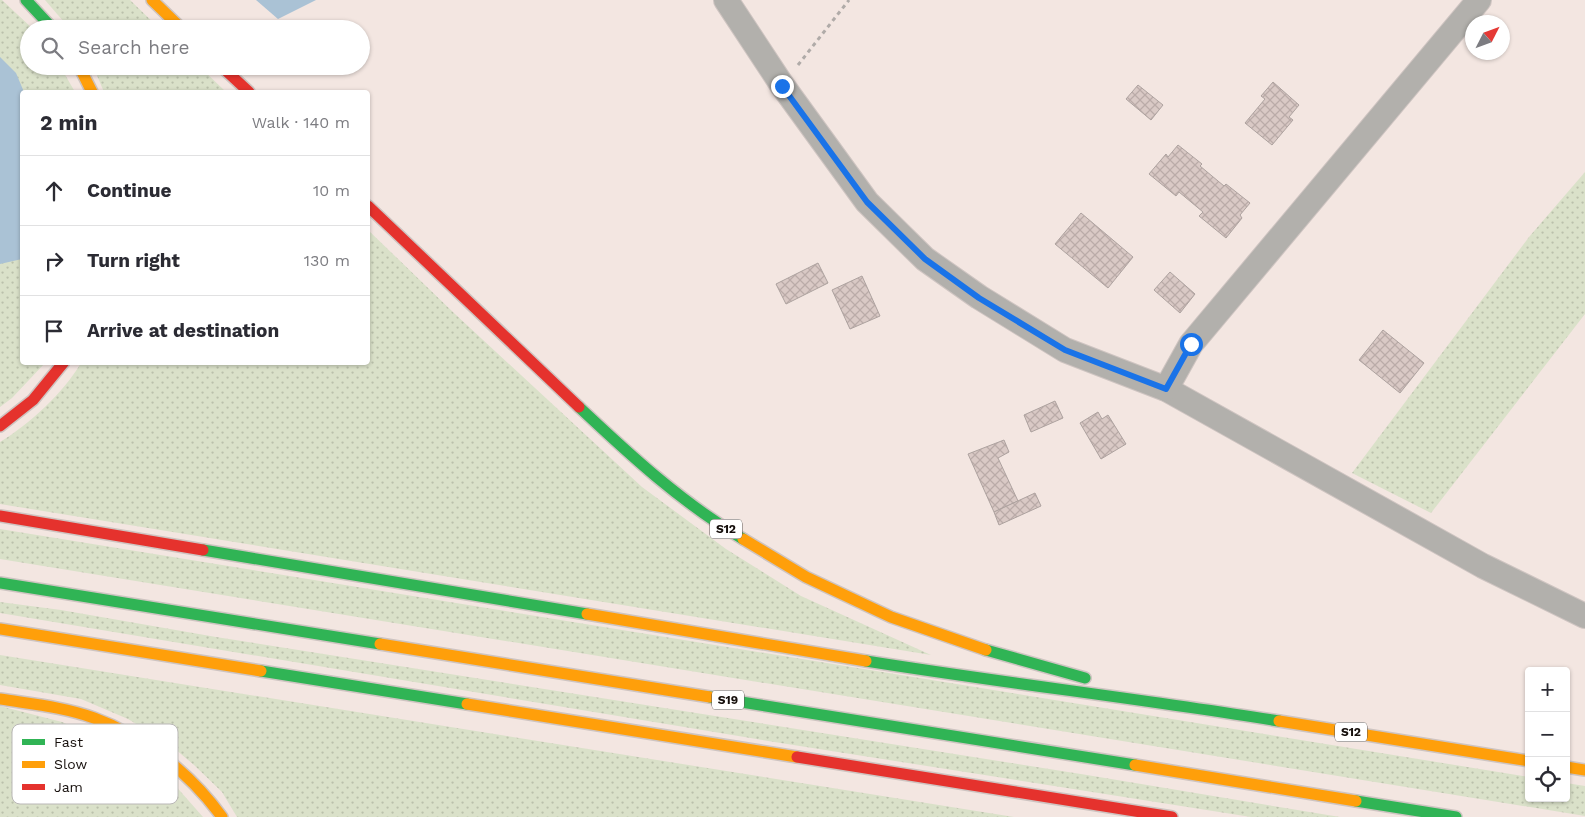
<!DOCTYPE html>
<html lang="en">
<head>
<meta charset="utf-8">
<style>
  body { margin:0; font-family:"Work Sans",sans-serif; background:#f7f7f7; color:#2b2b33 }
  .controls { position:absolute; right:15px; bottom:15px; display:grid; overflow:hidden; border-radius:5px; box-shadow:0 1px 4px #0004 }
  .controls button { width:45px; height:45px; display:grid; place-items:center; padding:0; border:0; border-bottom:1px solid #e1e1e2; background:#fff; color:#2b2b33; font:25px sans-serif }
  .compass { position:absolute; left:1465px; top:15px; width:45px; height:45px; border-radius:50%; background:#fff; box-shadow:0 1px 4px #0004; rotate:48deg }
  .stop { position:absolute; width:15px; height:15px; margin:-11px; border:4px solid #1a73e8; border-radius:50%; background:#fff }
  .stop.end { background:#1a73e8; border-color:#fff; box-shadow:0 1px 5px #0008 }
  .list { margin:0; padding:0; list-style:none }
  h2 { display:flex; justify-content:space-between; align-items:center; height:65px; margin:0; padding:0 20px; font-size:21px }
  h2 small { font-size:16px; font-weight:400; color:#7c7c81 }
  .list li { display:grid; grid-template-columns:32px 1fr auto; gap:15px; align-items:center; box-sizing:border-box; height:70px; padding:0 20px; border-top:1px solid #e1e1e2 }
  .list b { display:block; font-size:19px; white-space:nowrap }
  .list em { font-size:16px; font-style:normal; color:#7c7c81 }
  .icon { flex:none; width:28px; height:28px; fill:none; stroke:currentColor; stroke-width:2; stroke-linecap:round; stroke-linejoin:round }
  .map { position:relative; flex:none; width:1585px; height:817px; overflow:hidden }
  .search { position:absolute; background:#fff; box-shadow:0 1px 4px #0004; left:20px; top:20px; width:350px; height:55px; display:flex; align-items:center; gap:12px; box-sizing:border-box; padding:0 18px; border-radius:28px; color:#7c7c81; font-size:19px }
  .panel { position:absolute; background:#fff; box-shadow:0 1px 4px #0004; left:20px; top:90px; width:350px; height:275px; border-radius:5px }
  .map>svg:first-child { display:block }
  .grass { fill:url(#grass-dots) }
  .water { fill:#aac2d5 }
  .building { fill:url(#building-cross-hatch); stroke:#ada29f }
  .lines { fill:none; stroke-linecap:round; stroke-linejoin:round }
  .street-casing { stroke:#cec4c1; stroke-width:26 }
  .fast-casing { stroke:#cec4c1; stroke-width:14 }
  .slow-casing { stroke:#cec4c1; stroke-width:14 }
  .jam-casing { stroke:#cec4c1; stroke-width:14 }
  .path { stroke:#b0aba8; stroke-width:3; stroke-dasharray:4 4; stroke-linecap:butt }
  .street { stroke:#b2b0ac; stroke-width:24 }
  .fast { stroke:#30b455; stroke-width:11 }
  .slow { stroke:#ff9f0a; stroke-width:11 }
  .jam { stroke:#e5322d; stroke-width:11 }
  .route { stroke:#1a73e8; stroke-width:6 }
  .labels { text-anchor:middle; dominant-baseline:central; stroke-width:5; stroke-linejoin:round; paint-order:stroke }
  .shield { fill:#fff; stroke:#5c5755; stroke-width:1 }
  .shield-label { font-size:12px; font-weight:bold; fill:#160f0c }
  .key { fill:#fff; stroke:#b9b7b6; stroke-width:1 }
  .key-label { font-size:14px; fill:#160f0c }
</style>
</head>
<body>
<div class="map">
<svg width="1585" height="817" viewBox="0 0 1585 817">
  <defs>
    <pattern id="grass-dots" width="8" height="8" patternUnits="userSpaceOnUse" patternTransform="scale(1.25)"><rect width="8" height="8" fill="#dae1c9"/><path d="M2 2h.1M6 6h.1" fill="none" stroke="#bac0ab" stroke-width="1.8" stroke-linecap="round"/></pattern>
    <pattern id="building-cross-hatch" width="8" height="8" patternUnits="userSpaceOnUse" patternTransform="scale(1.25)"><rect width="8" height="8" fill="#d9c9c5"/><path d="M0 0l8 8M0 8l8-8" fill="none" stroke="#baaba8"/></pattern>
  </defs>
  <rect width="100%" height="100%" fill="#f3e6e1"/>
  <g class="grass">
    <polygon points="0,0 2,0 33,29 29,29 29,66 60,66 75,92 22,92 22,362 45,363 12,398 0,407"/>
    <polygon points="45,0 130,0 160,29 70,29"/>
    <polygon points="93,66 199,66 226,92 104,92"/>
    <polygon points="1585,172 1585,314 1431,513 1352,473 1529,237"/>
    <path d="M368 230 455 314 642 487 726 549 801 596 931 655 0 504V442C30 424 63 393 81 363L368 362Z"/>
    <polygon points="0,529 1529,777 1529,798 1566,798 1566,783 1585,786 1585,816 0,559"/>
    <polygon points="0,602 61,610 216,637 1087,775 1340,817 1251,817 768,741 0,613"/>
    <polygon points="0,655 1014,817 237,817 222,792 194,765 168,743 128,719 81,699 0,685"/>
    <polygon points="0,706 62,722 124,749 173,783 203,817 0,817"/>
  </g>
  <g class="water">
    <polygon points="256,0 316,0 278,19"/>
    <polygon points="0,57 16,73 24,92 22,92 22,259 0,264"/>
  </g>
  <g class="building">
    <polygon points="1273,82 1299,105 1289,117 1293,120 1272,145 1245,123 1265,99 1261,96"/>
    <polygon points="1138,85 1163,105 1151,120 1126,99"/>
    <polygon points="1178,145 1202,164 1200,166 1224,186 1226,184 1250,203 1240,215 1242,218 1226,238 1199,216 1203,212 1179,192 1176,196 1149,174 1166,154 1168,157"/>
    <polygon points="1081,213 1133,257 1108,288 1055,244"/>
    <polygon points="818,263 828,283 786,304 776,284"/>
    <polygon points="1170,272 1195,294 1180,313 1154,290"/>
    <polygon points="862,276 880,316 850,329 832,290"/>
    <polygon points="1383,330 1424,363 1400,393 1359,360"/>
    <polygon points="1055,401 1063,418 1031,432 1024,415"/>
    <polygon points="1098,412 1102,419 1108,415 1126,444 1101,459 1080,423"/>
    <polygon points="1004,440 1009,452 998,458 1018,501 994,512 968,454"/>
    <polygon points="1035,493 1041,506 999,525 994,512"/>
  </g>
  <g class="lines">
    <g class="street-casing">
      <g id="street">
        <polyline points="726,0 782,85 867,202 925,259 979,297 1065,350 1166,389 1483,566 1585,616"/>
        <polyline points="1166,389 1191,344 1479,0"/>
      </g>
    </g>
    <g class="fast-casing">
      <g id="fast">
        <polyline points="26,0 53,29"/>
        <path d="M579 407C630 455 682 503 743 539"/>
        <polyline points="203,550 587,614"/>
        <polyline points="0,583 380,644"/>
        <polyline points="986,650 1085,678"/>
        <path d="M866 661C1004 683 1142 699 1279 721"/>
        <polyline points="261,671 467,704"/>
        <polyline points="710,697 1135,765"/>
        <polyline points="1356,801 1456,817"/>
      </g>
    </g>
    <g class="slow-casing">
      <g id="slow">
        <polyline points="152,0 182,29"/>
        <polyline points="79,66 92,92"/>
        <polyline points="743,539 806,577 891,617 986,650"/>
        <polyline points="587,614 866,661"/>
        <polyline points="0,629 261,671"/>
        <polyline points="380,644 710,697"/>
        <path d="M0 699C31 704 64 707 94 718 144 736 191 774 222 817"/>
        <polyline points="467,704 797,757"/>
        <polyline points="1279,721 1529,761"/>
        <polyline points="1135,765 1356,801"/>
        <polyline points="1566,767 1585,770"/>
      </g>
    </g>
    <g class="jam-casing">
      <g id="jam">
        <polyline points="221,66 249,92"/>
        <polyline points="368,206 579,407"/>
        <polyline points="0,426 33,400 64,362"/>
        <polyline points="0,516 203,550"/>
        <polyline points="797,757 1172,817"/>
      </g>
    </g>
    <polyline class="path" points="798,65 849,0"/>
    <use href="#street" class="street"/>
    <use href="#fast" class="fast"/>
    <use href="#slow" class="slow"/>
    <use href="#jam" class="jam"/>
  </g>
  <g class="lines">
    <polyline class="route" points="782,86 867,202 925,259 979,298 1065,350 1166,389 1191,344"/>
  </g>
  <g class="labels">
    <g class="shield">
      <rect x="710" y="519.5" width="32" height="19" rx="4"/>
      <rect x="712" y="690.5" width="32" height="19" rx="4"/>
      <rect x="1335" y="722.5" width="32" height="19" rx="4"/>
    </g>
    <g class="shield-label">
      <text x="726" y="529">S12</text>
      <text x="728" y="700">S19</text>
      <text x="1351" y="732">S12</text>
    </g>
  </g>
  <rect x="12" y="724" width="166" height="80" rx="8" class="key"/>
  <rect x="22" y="739" width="23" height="6" fill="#30b455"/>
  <rect x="22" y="761" width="23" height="7" fill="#ff9f0a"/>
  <rect x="22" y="784" width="23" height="6" fill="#e5322d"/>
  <g class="key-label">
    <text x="54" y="747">Fast</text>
    <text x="54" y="769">Slow</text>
    <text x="54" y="792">Jam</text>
  </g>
</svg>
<div class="controls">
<button>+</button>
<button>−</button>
<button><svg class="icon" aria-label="locate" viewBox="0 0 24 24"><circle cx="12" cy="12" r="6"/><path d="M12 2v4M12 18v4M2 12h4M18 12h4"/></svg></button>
</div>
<svg class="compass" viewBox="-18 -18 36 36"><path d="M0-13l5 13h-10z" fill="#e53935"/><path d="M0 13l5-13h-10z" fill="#7c7c81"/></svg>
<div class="stop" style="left:1191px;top:344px"></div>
<div class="stop end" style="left:782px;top:86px"></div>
<div class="search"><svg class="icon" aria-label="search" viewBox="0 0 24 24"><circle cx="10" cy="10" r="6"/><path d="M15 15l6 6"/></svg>Search here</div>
<section class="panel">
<h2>2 min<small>Walk · 140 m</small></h2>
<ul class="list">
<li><svg class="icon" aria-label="ahead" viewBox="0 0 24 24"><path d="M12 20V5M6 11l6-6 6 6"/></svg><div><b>Continue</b></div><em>10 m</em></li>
<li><svg class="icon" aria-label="right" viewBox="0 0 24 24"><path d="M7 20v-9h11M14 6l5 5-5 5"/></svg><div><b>Turn right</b></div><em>130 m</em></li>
<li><svg class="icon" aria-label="arrive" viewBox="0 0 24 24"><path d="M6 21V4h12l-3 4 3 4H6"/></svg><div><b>Arrive at destination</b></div></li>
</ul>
</section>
</div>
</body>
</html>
